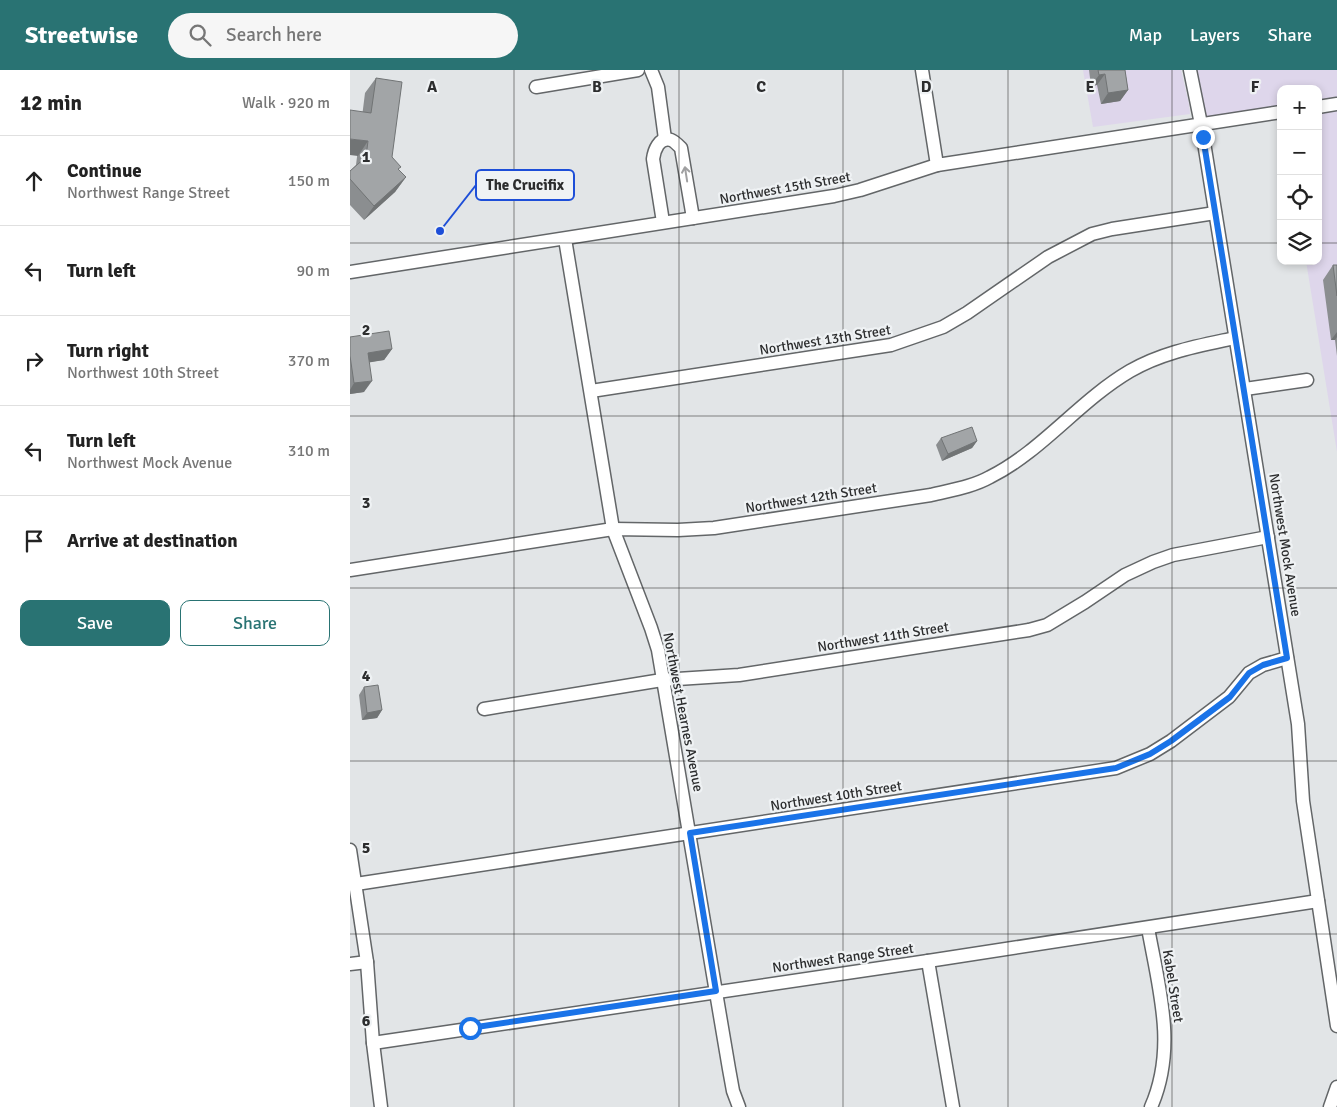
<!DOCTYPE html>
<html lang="en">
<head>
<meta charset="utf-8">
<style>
  body { margin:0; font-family:Signika,sans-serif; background:#f6f6f6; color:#222 }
  .controls { position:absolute; right:15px; top:15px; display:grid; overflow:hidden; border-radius:10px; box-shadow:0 2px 8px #0003 }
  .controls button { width:45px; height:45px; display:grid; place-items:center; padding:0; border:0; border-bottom:1px solid #e0e0e0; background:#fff; color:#222; font:25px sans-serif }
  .stop { position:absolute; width:15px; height:15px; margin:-11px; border:4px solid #1a73e8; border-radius:50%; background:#fff }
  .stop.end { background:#1a73e8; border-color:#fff; box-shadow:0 1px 5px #0008 }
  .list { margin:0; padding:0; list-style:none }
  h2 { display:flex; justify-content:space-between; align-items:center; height:65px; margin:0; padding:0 20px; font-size:21px }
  h2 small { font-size:16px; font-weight:400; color:#767676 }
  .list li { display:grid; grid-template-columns:32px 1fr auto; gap:15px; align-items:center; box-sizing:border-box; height:90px; padding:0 20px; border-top:1px solid #e0e0e0 }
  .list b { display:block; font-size:19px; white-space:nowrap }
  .list p { margin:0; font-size:16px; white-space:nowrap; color:#767676 }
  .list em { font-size:16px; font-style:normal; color:#767676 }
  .actions { display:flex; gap:10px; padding:15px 20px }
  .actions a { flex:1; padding:11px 0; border:1px solid #297373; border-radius:10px; text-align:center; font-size:18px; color:#297373 }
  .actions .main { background:#297373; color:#fff }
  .icon { flex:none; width:28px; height:28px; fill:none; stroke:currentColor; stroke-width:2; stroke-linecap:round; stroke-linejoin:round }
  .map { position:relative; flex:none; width:987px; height:1037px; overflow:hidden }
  header { display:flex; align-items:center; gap:30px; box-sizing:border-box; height:70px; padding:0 25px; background:#297373; color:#fff }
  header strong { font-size:24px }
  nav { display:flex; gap:28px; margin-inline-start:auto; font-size:18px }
  .search { width:350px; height:45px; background:#f6f6f6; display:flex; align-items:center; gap:12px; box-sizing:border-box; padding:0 18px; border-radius:28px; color:#767676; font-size:19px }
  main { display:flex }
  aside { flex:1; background:#fff }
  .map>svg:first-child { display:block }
  .commercial { fill:#ded6eb }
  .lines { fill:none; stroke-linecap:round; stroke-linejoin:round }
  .minor-casing { stroke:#636668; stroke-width:15 }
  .minor { stroke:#fff; stroke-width:12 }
  .wall { fill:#8b8e90 }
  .shaded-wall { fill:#717475 }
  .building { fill:#a2a5a7; stroke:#717475 }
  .oneway { stroke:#a0a0a1 }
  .route { stroke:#1a73e8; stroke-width:6 }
  .grid { fill:none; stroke:#2c2d2e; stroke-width:1; stroke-opacity:0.55 }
  .labels { text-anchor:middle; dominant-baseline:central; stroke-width:4.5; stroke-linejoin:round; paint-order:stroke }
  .street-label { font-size:14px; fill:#2c2d2e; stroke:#eff2f4 }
  .grid-label { font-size:16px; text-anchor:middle; font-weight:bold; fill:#2c2d2e; stroke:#eff2f4; stroke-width:4.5; stroke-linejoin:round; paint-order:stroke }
  .leader { fill:none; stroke:#1d4ed8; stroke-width:2 }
  .callout-dot { fill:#1d4ed8; stroke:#eff2f4; stroke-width:2 }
  .callout { fill:#eff2f4; stroke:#1d4ed8; stroke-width:2 }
  .callout-label { font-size:15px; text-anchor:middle; font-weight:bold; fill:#2c2d2e }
</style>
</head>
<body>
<header>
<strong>Streetwise</strong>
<div class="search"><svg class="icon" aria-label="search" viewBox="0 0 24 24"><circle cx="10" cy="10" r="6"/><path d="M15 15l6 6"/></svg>Search here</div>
<nav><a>Map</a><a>Layers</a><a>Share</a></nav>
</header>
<main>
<aside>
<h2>12 min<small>Walk · 920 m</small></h2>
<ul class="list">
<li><svg class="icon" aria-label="ahead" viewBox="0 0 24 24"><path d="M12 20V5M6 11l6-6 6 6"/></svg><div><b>Continue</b><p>Northwest Range Street</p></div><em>150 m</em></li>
<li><svg class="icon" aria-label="left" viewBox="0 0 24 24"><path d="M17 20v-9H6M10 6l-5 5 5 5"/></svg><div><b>Turn left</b></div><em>90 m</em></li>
<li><svg class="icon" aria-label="right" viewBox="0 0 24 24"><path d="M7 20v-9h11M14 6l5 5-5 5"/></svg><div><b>Turn right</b><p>Northwest 10th Street</p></div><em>370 m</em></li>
<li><svg class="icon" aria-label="left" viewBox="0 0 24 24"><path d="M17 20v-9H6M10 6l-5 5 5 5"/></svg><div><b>Turn left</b><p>Northwest Mock Avenue</p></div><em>310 m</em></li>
<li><svg class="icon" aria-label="arrive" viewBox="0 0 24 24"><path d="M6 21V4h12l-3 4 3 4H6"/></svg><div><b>Arrive at destination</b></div></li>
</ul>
<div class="actions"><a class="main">Save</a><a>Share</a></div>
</aside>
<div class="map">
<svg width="987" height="1037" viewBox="0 0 987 1037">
  <rect width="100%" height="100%" fill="#e2e5e7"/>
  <g class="commercial">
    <polygon points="733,0 831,0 839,34 840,44 743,57"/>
    <polygon points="840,0 987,0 987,382 956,191 968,191 968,19 931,19 931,42 851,54"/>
  </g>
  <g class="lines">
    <g class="minor-casing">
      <g id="minor">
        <polyline points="301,0 308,17 315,69"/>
        <polyline points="572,0 587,95"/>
        <polyline points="840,0 851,54 948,654 953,731 987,956"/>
        <polyline points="186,17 288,0"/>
        <polyline points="968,37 987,34"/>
        <path d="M313 152 303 89C304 81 309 66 321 70 324 71 328 75 331 78L343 148"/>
        <polyline points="215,169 263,459 301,558 308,580 379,999 383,1021 389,1037"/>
        <polyline points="0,202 484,126 510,120 587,95 931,42"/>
        <polyline points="895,319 957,310"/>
        <polyline points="241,321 541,275 593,257 617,243 698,187 742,164 762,159 865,143"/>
        <path d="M0 500 263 459 328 460 364 458 581 425C601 420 622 417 640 407 692 381 729 331 780 301 813 282 848 276 885 268"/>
        <polyline points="134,639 312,610 389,605 679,560 697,555 735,532 775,505 803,492 823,485 918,467"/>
        <polyline points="0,780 17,892 23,973 31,1037"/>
        <polyline points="6,814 766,698 800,684 821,671 879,627 899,603 913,595 937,588"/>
        <path d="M798 858C809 919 827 978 801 1037"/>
        <polyline points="578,891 603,1037"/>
        <polyline points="0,894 17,892"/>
        <polyline points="23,973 578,891 968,831"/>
        <polyline points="980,1037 987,1017"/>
      </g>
    </g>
    <use href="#minor" class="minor"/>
  </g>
  <g class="wall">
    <polygon points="739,0 775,0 778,20 770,31 751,34 747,15 741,16"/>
    <polygon points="26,8 42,87 49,100 56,107 45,122 14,150 0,135 0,101 6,95 15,23"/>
    <polygon points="983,195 987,195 987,286 985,270 981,270 973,210"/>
    <polygon points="0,267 42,279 34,290 19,292 14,322 0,324"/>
    <polygon points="591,368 627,371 622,378 592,391 586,375"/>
    <polygon points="14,617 32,640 27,648 12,650 9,625"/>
  </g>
  <g class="shaded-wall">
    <polygon points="755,4 747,15 741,16 749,5"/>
    <polygon points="778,20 770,31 751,34 758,23"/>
    <polygon points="0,69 18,71 8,86 0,85"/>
    <polygon points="56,107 45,122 14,150 24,136"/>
    <polygon points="987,262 987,267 985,270 981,270"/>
    <polygon points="42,279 34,290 10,294 18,283"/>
    <polygon points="22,311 14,322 0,324 0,320 4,313"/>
    <polygon points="627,371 622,378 592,391 598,384"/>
    <polygon points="32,640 27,648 12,650 17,643"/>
  </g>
  <g class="building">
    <polygon points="748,0 775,0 778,20 758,23 755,4 749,5"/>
    <polygon points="26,8 52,12 42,87 51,97 48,99 56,107 24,136 0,109 0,101 16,87 18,71 0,69 0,40 21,43"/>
    <polygon points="983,195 987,195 987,226"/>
    <polygon points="39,261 42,279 18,283 22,311 4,313 0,286 0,267"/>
    <polygon points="622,357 627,371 598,384 591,368"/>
    <polygon points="28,615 32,640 17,643 14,617"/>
  </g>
  <defs><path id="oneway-shaft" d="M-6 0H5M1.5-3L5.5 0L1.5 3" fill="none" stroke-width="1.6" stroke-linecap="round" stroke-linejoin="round" transform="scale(1.25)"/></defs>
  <use class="oneway" href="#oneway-shaft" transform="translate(336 104) rotate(-99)"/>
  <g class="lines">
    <polyline class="route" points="120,958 366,921 340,763 766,698 800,684 821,671 880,627 899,603 913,595 937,588 853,67"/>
  </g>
  <path class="grid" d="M164 0V1037M329 0V1037M493 0V1037M658 0V1037M822 0V1037M0 173H931M968 173H987M0 346H987M0 518H987M0 691H987M0 864H987"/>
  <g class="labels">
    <g class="street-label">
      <text transform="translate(435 118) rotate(-10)">Northwest 15th Street</text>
      <text transform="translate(475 270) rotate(-9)">Northwest 13th Street</text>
      <text transform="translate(461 428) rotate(-9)">Northwest 12th Street</text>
      <text transform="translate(935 475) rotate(81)">Northwest Mock Avenue</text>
      <text transform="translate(533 567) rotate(-9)">Northwest 11th Street</text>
      <text transform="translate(333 642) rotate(79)">Northwest Hearnes Avenue</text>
      <text transform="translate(486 726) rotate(-9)">Northwest 10th Street</text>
      <text transform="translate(493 888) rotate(-8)">Northwest Range Street</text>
      <text transform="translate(823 916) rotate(81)">Kabel Street</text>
    </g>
  </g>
  <g class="grid-label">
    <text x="82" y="22">A</text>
    <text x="247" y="22">B</text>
    <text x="411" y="22">C</text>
    <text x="576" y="22">D</text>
    <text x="740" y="22">E</text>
    <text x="905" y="22">F</text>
    <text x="16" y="92">1</text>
    <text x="16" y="265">2</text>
    <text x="16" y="438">3</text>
    <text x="16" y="611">4</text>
    <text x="16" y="783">5</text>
    <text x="16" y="956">6</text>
  </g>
  <path class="leader" d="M90 161L126 115"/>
  <circle class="callout-dot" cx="90" cy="161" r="5"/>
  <rect class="callout" x="126" y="100" width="98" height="30" rx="5"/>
  <g class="callout-label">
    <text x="175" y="120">The Crucifix</text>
  </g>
</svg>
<div class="controls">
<button>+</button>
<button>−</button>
<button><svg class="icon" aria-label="locate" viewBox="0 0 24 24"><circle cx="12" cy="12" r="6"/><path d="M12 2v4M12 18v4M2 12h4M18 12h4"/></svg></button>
<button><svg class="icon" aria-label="layers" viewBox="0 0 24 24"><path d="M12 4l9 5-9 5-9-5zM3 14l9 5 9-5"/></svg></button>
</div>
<div class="stop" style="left:120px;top:958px"></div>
<div class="stop end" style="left:853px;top:67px"></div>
</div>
</main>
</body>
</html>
